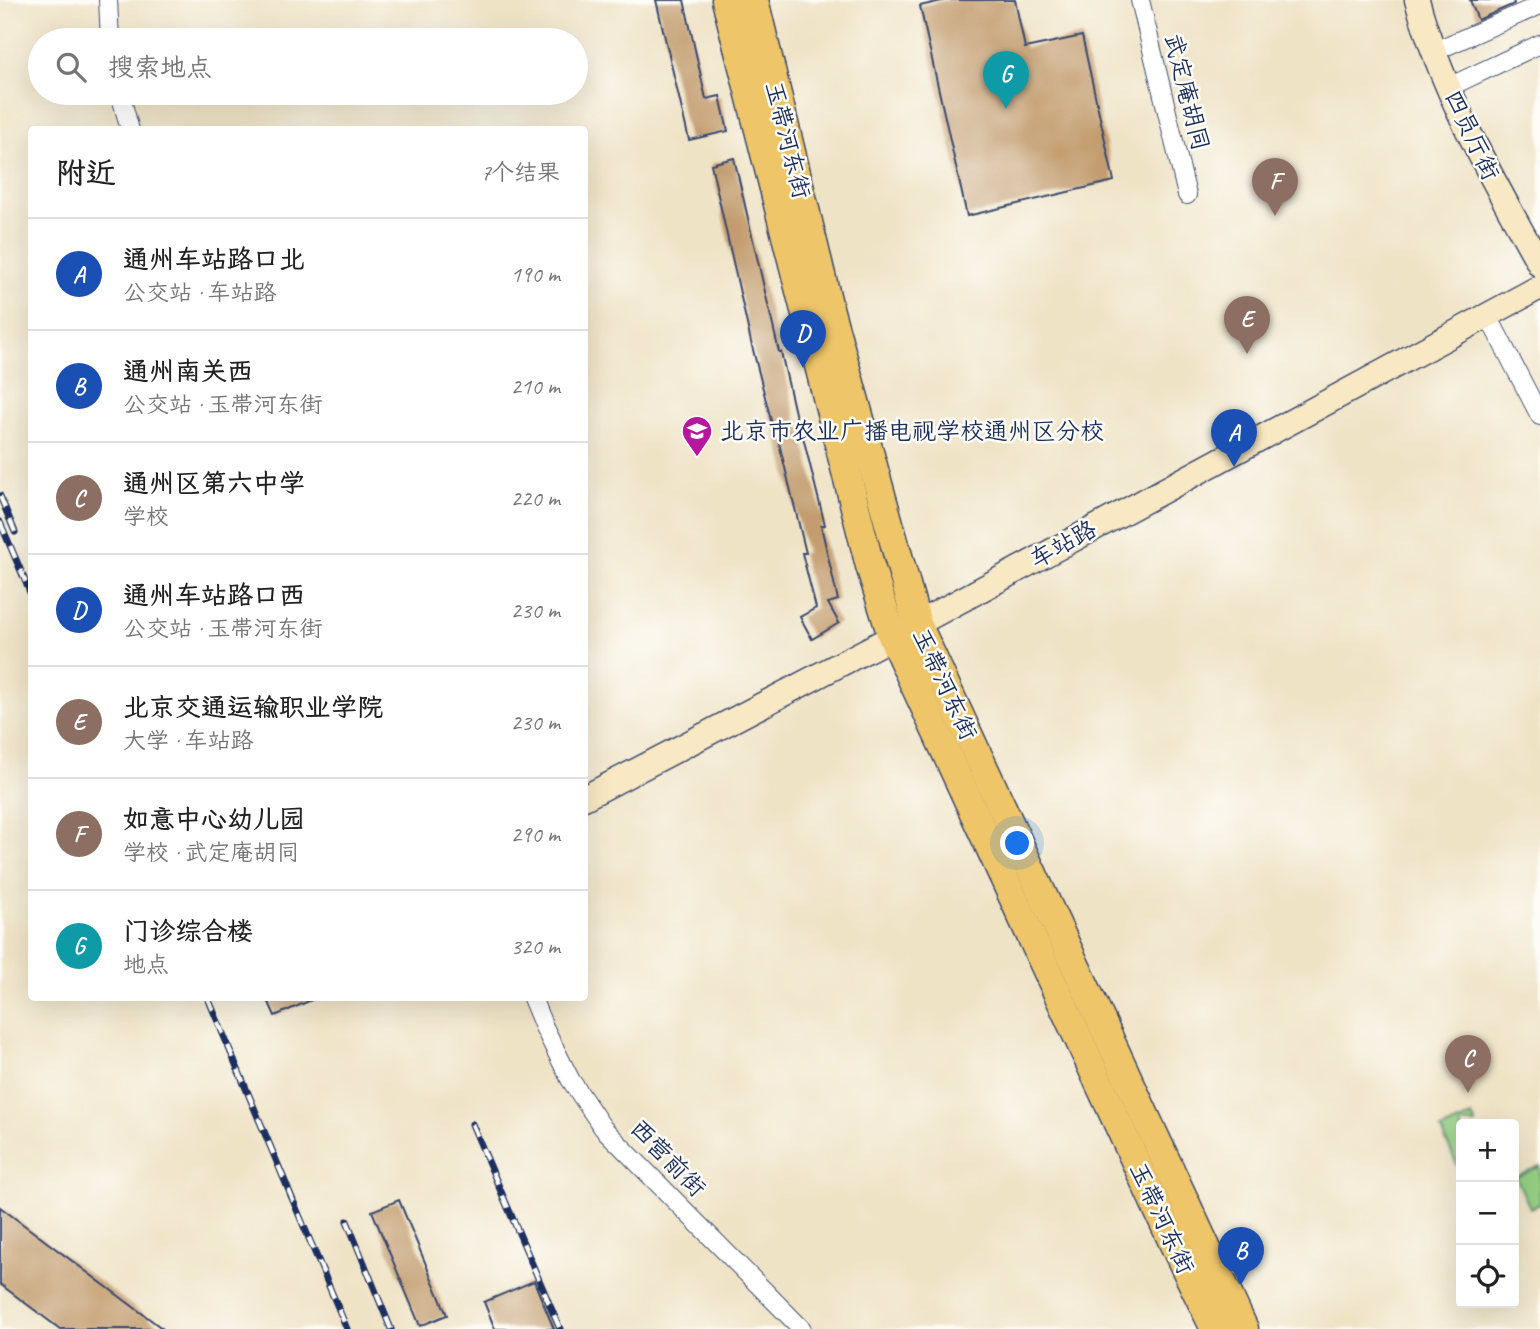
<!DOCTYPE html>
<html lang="zh">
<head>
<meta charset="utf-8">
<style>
  body { margin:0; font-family:Caveat,"LXGW WenKai TC",sans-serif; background:#f2f2f2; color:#222 }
  .controls { position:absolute; right:21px; bottom:21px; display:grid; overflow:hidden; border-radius:7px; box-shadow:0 7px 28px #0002 }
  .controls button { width:63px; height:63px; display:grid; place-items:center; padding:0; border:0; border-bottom:2px solid #e0e0e0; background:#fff; color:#222; font:35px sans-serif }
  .you { position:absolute; left:1018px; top:844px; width:24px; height:24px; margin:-18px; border:5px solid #fff; border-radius:50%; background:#1a73e8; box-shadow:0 0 0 10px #1a73e833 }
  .badge { display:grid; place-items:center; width:46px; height:46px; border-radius:50%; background:#111827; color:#fff; font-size:23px; font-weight:700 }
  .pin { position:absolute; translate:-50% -58px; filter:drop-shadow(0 2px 4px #0008) }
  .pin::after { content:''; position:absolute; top:37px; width:24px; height:21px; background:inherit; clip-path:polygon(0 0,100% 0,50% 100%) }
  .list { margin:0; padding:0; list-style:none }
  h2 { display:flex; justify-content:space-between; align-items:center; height:91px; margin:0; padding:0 28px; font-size:30px }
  h2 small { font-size:23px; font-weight:400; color:#767676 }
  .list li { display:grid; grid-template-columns:46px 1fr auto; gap:21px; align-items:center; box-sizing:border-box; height:112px; padding:0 28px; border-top:2px solid #e0e0e0 }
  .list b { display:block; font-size:26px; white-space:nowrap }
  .list p { margin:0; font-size:23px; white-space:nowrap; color:#767676 }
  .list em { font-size:23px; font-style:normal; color:#767676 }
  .icon { flex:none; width:38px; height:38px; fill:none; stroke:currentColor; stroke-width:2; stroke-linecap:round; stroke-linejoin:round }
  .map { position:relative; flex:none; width:1540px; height:1329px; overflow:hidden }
  .search { position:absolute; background:#fff; box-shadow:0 7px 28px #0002; left:28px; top:28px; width:560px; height:77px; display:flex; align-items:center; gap:18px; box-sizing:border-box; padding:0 24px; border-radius:38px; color:#767676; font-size:26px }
  .panel { position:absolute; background:#fff; box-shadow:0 7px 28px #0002; left:28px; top:126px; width:560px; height:875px; border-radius:7px }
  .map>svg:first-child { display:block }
  .green { fill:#95cf82; stroke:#587f70; stroke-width:2 }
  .building { fill:#c39d70 }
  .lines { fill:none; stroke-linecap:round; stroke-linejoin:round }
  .street-casing { stroke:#3b4a6e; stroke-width:20 }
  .secondary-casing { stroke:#3b4a6e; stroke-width:27 }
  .primary-casing { stroke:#3b4a6e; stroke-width:31 }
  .street { stroke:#fff; stroke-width:18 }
  .secondary { stroke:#f8e8c3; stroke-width:24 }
  .primary { stroke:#eec569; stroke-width:28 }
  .rail-casing { stroke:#1b2f5e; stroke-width:7 }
  .rail { stroke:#fdfcf7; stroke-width:4.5; stroke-dasharray:13; stroke-linecap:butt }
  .labels { text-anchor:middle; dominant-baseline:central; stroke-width:5; stroke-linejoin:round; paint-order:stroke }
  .street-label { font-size:24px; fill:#1b2f5e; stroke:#fdfcf7 }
  .poi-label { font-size:24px; fill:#1b2f5e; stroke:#fdfcf7; text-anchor:start }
</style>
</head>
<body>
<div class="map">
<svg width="1540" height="1329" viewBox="0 0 1540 1329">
  <rect width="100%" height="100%" fill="#fdfcf7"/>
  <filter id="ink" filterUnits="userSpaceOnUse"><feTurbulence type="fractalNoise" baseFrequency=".0143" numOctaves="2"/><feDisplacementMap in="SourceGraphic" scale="14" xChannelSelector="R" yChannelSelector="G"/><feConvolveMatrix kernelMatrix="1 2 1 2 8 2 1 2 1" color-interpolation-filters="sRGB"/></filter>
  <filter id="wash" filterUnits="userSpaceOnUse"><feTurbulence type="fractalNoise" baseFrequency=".00686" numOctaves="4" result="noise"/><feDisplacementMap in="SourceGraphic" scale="28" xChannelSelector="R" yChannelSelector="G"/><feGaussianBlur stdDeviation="1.57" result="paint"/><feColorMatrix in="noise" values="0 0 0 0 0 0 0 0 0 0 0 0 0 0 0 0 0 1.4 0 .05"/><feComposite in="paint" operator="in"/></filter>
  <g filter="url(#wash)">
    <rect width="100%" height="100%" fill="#efe3c6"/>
    <g class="green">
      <polygon points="1472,1116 1476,1124 1461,1124 1461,1173 1441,1130"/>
      <polygon points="1540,1166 1540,1204 1530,1208 1516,1177"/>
    </g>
    <g id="blocks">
      <g class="building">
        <polygon points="656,0 684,0 706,99 720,96 728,131 689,140"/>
        <polygon points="946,0 1015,0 1025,48 1082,36 1114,181 967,216 920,6"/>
        <polygon points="1470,0 1513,0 1514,4 1478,20"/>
        <polygon points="734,158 779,352 781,352 797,422 799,421 825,525 821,526 838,600 828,603 839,623 812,639 800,617 816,608 802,553 806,553 775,427 773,428 751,342 711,164"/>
        <polygon points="267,998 316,998 275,1016"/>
        <polygon points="399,1200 447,1315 420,1326 372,1211"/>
        <polygon points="0,1207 163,1329 60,1329 0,1284"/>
        <polygon points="534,1281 554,1329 495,1329 484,1302"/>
      </g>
    </g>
  </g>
  <g filter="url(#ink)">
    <use href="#blocks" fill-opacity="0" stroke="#3b4a6e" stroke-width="2"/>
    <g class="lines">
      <g class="street-casing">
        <g id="street">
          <polyline points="108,0 110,40"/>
          <polyline points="1140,0 1187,195"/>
          <polyline points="1435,51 1540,5"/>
          <polyline points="1449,87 1540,44"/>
          <polyline points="120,93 130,130"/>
          <polyline points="1488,316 1540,416"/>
          <polyline points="532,998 544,1027 570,1079 603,1128 802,1329"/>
        </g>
      </g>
      <g class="secondary-casing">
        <g id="secondary">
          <path d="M1417 0C1443 94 1493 180 1540 265"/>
          <polyline points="584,798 917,624 1540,287"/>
        </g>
      </g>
      <g class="primary-casing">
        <g id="primary">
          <polyline points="726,0 870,566 892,636 1178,1253 1215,1329"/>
          <polyline points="754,0 829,308 917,624 1244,1329"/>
        </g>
      </g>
      <use href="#street" class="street"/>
      <use href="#secondary" class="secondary"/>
      <use href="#primary" class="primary"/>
      <g class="rail-casing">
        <g id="rail">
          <polyline points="0,496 15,532"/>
          <polyline points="0,522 32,597"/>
          <polyline points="208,998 347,1329"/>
          <polyline points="472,1124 560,1329"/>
          <polyline points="347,1221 391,1329"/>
        </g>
      </g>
      <use href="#rail" class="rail"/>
    </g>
  </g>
  <defs>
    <g id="university-pin" transform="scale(1.575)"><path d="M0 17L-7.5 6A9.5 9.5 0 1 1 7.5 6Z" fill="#b5179e" stroke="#fdfcf7"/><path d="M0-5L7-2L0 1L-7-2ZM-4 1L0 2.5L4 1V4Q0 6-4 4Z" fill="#fff"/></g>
  </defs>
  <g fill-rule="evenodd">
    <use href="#university-pin" x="697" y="431"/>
  </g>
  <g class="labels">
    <g class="street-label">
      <text transform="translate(1187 92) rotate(76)">武定庵胡同</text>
      <text transform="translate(1472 135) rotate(65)">四员厅街</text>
      <text transform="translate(788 140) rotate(76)">玉带河东街</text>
      <text transform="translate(1063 544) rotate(-29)">车站路</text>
      <text transform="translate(945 684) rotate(65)">玉带河东街</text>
      <text transform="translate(668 1158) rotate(46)">西营前街</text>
      <text transform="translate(1162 1218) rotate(65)">玉带河东街</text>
    </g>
    <g class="poi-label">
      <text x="720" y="431">北京市农业广播电视学校通州区分校</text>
    </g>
  </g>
</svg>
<div class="controls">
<button>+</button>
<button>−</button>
<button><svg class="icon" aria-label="locate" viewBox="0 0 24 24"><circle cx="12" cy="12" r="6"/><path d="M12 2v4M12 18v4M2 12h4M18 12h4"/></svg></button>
</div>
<div class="you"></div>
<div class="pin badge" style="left:1234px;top:467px;background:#1a4fb4">A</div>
<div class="pin badge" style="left:1241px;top:1285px;background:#1a4fb4">B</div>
<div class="pin badge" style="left:1468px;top:1093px;background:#8d6e63">C</div>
<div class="pin badge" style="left:803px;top:368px;background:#1a4fb4">D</div>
<div class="pin badge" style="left:1247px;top:354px;background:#8d6e63">E</div>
<div class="pin badge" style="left:1275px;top:216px;background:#8d6e63">F</div>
<div class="pin badge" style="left:1006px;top:109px;background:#0f9aa8">G</div>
<div class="search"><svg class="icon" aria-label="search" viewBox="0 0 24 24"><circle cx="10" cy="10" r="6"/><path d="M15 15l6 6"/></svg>搜索地点</div>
<section class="panel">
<h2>附近<small>7个结果</small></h2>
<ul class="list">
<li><span class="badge" style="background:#1a4fb4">A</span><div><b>通州车站路口北</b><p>公交站 · 车站路</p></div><em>190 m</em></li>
<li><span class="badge" style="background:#1a4fb4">B</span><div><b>通州南关西</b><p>公交站 · 玉带河东街</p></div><em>210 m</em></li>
<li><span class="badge" style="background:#8d6e63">C</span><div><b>通州区第六中学</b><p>学校</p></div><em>220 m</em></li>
<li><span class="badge" style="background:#1a4fb4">D</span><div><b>通州车站路口西</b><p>公交站 · 玉带河东街</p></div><em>230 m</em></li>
<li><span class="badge" style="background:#8d6e63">E</span><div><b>北京交通运输职业学院</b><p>大学 · 车站路</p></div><em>230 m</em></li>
<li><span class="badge" style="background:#8d6e63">F</span><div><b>如意中心幼儿园</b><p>学校 · 武定庵胡同</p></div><em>290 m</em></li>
<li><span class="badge" style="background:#0f9aa8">G</span><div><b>门诊综合楼</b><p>地点</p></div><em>320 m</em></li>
</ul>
</section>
</div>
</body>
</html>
